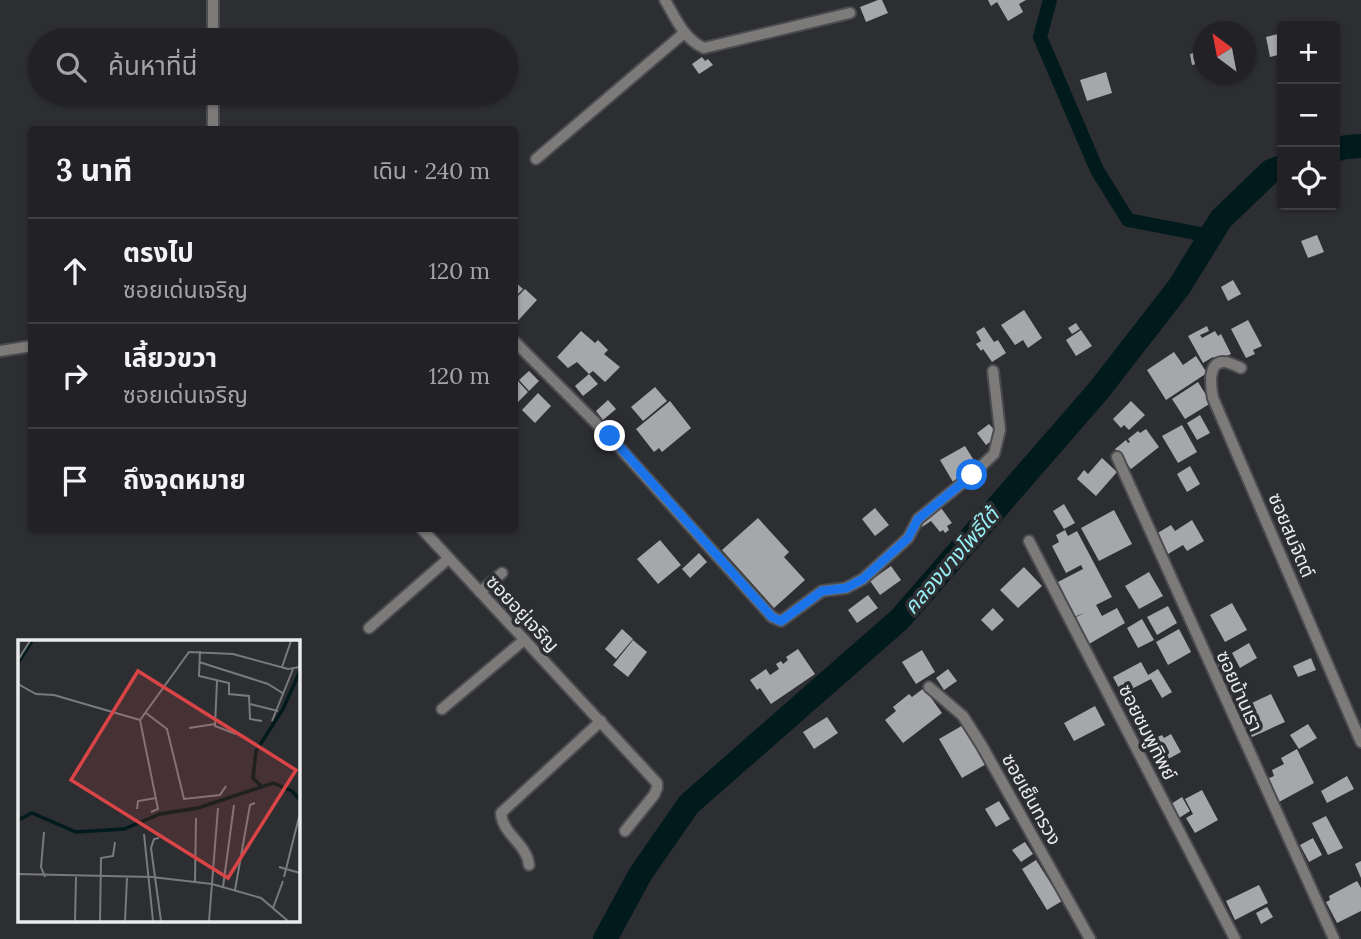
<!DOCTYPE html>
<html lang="th">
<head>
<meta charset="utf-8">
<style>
  body { margin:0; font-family:Lora,"Noto Sans Thai",serif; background:#2a2a2e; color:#f1f3f6 }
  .controls { position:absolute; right:21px; top:21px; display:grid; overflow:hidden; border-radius:7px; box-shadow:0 2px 5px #0004 }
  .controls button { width:63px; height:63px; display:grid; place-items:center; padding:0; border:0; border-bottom:2px solid #3f3f43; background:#222226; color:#f1f3f6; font:35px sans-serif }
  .compass { position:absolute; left:1193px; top:21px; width:63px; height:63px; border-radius:50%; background:#222226; box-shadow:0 2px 5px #0004; rotate:328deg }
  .stop { position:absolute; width:21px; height:21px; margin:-16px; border:5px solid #1a73e8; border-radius:50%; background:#fff }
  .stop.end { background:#1a73e8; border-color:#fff; box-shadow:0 2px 7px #0008 }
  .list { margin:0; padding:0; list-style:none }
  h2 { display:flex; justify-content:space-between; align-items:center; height:91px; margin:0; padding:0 28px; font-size:30px }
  h2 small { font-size:23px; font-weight:400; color:#a2a4a7 }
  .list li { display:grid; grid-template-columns:46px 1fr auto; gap:21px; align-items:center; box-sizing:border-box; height:105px; padding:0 28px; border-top:2px solid #3f3f43 }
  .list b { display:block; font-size:26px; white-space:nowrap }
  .list p { margin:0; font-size:23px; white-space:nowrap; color:#a2a4a7 }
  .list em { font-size:23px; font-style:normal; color:#a2a4a7 }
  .icon { flex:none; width:38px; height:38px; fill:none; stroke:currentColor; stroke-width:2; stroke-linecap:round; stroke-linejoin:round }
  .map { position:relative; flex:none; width:1361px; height:939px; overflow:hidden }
  .search { position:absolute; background:#222226; box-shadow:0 2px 5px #0004; left:28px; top:28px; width:490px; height:77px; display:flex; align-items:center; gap:18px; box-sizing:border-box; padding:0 24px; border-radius:38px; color:#a2a4a7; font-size:26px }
  .panel { position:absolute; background:#222226; box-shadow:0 2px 5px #0004; left:28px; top:126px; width:490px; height:406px; border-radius:7px }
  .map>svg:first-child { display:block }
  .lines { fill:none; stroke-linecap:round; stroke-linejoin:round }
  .canal { stroke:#011a1c; stroke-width:14 }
  .river { stroke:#011a1c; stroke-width:24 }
  .building { fill:#a5a7ab }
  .minor-casing { stroke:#4b4c50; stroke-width:14 }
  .minor { stroke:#7d7a7a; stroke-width:10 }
  .route { stroke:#1a73e8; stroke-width:9 }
  .labels { text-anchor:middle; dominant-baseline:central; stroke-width:7; stroke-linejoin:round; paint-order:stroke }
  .street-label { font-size:19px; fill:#eaebed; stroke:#2d2e32 }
  .water-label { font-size:21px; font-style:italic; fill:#97eef4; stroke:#2d2e32 }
  .inset-river { fill:none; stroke:#011a1c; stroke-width:3.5 }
  .inset-road { fill:none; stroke:#797a7d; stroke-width:2 }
  .view { fill:#d94546; fill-opacity:0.15; stroke:#d94546; stroke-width:3.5 }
  .inset-edge { fill:none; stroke:#eaebed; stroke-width:3.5 }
</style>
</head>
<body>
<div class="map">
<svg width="1361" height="939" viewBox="0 0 1361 939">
  <rect width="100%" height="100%" fill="#2d2e32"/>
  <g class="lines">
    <polyline class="canal" points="1050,0 1040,37 1097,170 1128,220 1211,236"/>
    <g class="river">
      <polyline points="1335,150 1346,147 1361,146"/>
      <polyline points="605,939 641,873 689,804 900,619 1099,390 1179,287 1221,219 1271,171 1282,167"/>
    </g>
  </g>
  <g class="building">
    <polygon points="878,0 882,0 888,13 866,22 860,7"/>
    <polygon points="988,0 1026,0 1019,4 1023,12 1008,21 997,2 991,6"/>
    <polygon points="1282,33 1282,54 1270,57 1266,37"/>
    <polygon points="1204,51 1204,62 1192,65 1190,54"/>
    <polygon points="702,57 705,61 708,59 713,65 699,74 692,64"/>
    <polygon points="1106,72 1112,93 1087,101 1080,80"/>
    <polygon points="1317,235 1324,252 1308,258 1301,241"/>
    <polygon points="1233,280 1241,294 1228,301 1221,287"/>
    <polygon points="514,281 523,289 517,295 514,293"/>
    <polygon points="525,289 537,300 514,325 514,300"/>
    <polygon points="1024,310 1042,338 1028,348 1023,340 1015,345 1001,325"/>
    <polygon points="1248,320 1262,346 1253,350 1255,354 1246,358 1231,329"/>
    <polygon points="1076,323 1080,329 1072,334 1068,328"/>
    <polygon points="1207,326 1209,331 1200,335 1202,338 1215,331 1218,336 1221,334 1231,354 1216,361 1213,357 1203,363 1188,336"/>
    <polygon points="984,327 994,342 998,340 1006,353 992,362 983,349 981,351 976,344 981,341 976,332"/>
    <polygon points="1081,330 1092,346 1076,356 1066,340"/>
    <polygon points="581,331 595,343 598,340 608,350 604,354 620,367 605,382 593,371 589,374 577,362 568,368 557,357"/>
    <polygon points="1174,352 1183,365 1196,356 1207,373 1166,400 1147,370"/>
    <polygon points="529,371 539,381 529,391 519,380"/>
    <polygon points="589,374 598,384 583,396 575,386"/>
    <polygon points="518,381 528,392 517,403 514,400 514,384"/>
    <polygon points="1198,382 1211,403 1185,419 1172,399"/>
    <polygon points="655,387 667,401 643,421 631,407"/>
    <polygon points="538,393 551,406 535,423 522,410"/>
    <polygon points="608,400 616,409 603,420 596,411"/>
    <polygon points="670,401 691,428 662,452 659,448 654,452 636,429"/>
    <polygon points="1131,401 1145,415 1129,430 1124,425 1121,428 1113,419"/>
    <polygon points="1200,415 1210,433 1197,440 1187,423"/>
    <polygon points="989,424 999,435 986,445 977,433"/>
    <polygon points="1182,425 1197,452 1178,463 1162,436"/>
    <polygon points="1146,429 1159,447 1131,469 1115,449 1126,440 1128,443 1130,442 1128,439 1138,431 1140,433"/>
    <polygon points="965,446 978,467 953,482 940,460"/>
    <polygon points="1102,458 1117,472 1096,496 1077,479 1084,470 1088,474"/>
    <polygon points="1190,466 1200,484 1187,492 1177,474"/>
    <polygon points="1064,504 1075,523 1064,529 1053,511"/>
    <polygon points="939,505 952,523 947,526 949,530 945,533 943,530 940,532 931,521 922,527 917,521"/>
    <polygon points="875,508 889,525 875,536 862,519"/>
    <polygon points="1114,510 1132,544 1099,561 1081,528"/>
    <polygon points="758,518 789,552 784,557 805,580 774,608 722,550"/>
    <polygon points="1192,520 1204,541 1187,551 1183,545 1168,554 1156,534 1171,525 1175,531"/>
    <polygon points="1065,530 1068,536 1077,531 1112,597 1096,605 1102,616 1117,608 1125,623 1089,644 1074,618 1084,613 1074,617 1056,583 1083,569 1081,565 1066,573 1052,546 1059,542 1056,535"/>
    <polygon points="660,540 681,565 658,584 637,559"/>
    <polygon points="699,553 707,562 690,578 682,569"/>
    <polygon points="891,566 901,580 880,595 870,581"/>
    <polygon points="1024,567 1042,586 1018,608 1000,590"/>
    <polygon points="1149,572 1163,596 1139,609 1125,586"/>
    <polygon points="868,595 878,608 857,623 848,610"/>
    <polygon points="1232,603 1247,630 1225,642 1210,615"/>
    <polygon points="1168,606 1177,623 1157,635 1147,617"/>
    <polygon points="993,608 1004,620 992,631 981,620"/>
    <polygon points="1142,619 1154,640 1138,648 1127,628"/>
    <polygon points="622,629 633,639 616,659 605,649"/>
    <polygon points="1179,629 1191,652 1168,665 1156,642"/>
    <polygon points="633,640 647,652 628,677 613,665"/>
    <polygon points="1249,643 1257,658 1240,668 1232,653"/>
    <polygon points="798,649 815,674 771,704 760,688 757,690 750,680 766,669 770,675 779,669 776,664 781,661 783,664 788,660 786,657"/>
    <polygon points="922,650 935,672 916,684 902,662"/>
    <polygon points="1226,653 1235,666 1222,675 1213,662"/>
    <polygon points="1311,658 1316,670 1298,677 1293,666"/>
    <polygon points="1141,662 1148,675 1158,669 1172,692 1162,698 1151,679 1122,694 1113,677"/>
    <polygon points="948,669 957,681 944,690 936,678"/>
    <polygon points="924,688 942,713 903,743 885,720 896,711 893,707 909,694 912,697"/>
    <polygon points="1271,694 1285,722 1252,737 1239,709"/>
    <polygon points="1095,706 1105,725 1074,741 1064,723"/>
    <polygon points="827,717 838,733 814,749 803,732"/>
    <polygon points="965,724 988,763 962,778 939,739"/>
    <polygon points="1308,724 1317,738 1299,749 1290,735"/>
    <polygon points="1171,734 1181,752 1161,763 1149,741 1162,735 1164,738"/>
    <polygon points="1297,749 1314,783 1279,802 1267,779 1274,776 1272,770 1284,764 1281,758"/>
    <polygon points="1347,776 1354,789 1327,803 1321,791"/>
    <polygon points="1202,790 1218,820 1195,833 1186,818 1193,814 1185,799"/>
    <polygon points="1182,797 1190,811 1179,818 1171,804"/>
    <polygon points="999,801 1010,819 996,827 985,809"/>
    <polygon points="1326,816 1343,848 1328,855 1312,823"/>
    <polygon points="1313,838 1322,855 1309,862 1300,845"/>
    <polygon points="1025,842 1033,854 1021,862 1012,850"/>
    <polygon points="1036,860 1062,901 1047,910 1022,869"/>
    <polygon points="1361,861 1361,878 1355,864"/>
    <polygon points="1357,881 1361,888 1361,911 1337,923 1326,902 1330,900 1329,896"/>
    <polygon points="1259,885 1268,903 1235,920 1226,901"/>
    <polygon points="1267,907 1273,917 1261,924 1256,913"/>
  </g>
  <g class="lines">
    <g class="minor-casing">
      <g id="minor">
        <polyline points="213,0 213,40"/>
        <path d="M665 0C676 19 684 39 704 48L850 13"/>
        <polyline points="213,93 213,130"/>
        <polyline points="536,159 684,33"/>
        <polyline points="514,341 609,436 772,617 781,621 822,591 846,588 863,579 908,538 918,519 972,475 994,454 1000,430 993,371"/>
        <polyline points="0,351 32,346"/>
        <path d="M1241 368C1236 366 1229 362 1224 362 1207 361 1211 388 1213 398L1361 742"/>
        <polyline points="1117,457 1334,939"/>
        <polyline points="421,528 657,783 657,788 654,795 625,831"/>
        <polyline points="1029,541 1235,939"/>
        <polyline points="480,592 502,573"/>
        <polyline points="369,628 448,559"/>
        <polyline points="929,687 963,716 982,746 1090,939"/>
        <polyline points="442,709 524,640"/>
        <path d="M529 865C527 844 502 834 501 813L601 721"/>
      </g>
    </g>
    <use href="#minor" class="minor"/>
  </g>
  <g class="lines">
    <polyline class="route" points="610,436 772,617 781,621 822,591 846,588 863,579 908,538 918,519 972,475"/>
  </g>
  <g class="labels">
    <g class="street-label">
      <text transform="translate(1292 535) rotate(67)">ซอยสมจิตต์</text>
      <text transform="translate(523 613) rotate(47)">ซอยอยู่เจริญ</text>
      <text transform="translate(1240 691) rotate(66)">ซอยบ้านเรา</text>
      <text transform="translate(1148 732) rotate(63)">ซอยชมพูทิพย์</text>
      <text transform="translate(1032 799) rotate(61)">ซอยเย็นทรวง</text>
    </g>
    <g class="water-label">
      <text transform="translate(951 561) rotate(-49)">คลองบางโพธิ์ใต้</text>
    </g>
  </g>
  <g transform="translate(18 640)">
    <rect width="282" height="282" fill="#2d2e32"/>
    <path class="inset-river" d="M0 23 14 1M243 146 235 138 238 111 265 69 282 31M0 180 14 173 58 192 106 189 142 174 180 168 255 143 274 151 282 160"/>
    <path class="inset-road" d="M182 11 181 36 211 43V54L231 56 232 79 244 81M0 20 12 1M181 22 250 44 266 54M264 27 273 1M199 41 197 86 218 94M0 44 18 54 36 55 122 80 171 12 215 14 270 29 282 27M232 64 260 71M128 73 149 89 166 159 202 155 208 146M122 80 140 169 133 172M254 81 275 29M171 88 197 84M119 169 120 161 138 158M26 192 23 227 27 237M126 194 135 281M141 198 136 199 133 208 143 281M261 227 282 233M0 234 134 237 194 244 243 258 270 281M266 237 281 177M177 241 178 178M205 247 216 165M217 250 232 165 237 163M255 268 265 241M57 281 58 237M82 281 83 218 95 216 97 202M107 281 109 238M191 281 200 168"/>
    <path class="view" d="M120 31 278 130 210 238 53 140Z"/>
    <rect width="282" height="282" class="inset-edge"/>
  </g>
</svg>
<div class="controls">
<button>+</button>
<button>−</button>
<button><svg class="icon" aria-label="locate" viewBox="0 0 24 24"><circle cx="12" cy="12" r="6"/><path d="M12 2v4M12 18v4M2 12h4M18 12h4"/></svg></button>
</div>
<svg class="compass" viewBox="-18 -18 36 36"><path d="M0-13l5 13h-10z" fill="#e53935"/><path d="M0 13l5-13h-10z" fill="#a2a4a7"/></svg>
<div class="stop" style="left:972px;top:475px"></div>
<div class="stop end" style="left:610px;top:436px"></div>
<div class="search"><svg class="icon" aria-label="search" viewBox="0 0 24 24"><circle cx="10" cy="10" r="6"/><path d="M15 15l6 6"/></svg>ค้นหาที่นี่</div>
<section class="panel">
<h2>3 นาที<small>เดิน · 240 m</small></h2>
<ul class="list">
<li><svg class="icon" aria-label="ahead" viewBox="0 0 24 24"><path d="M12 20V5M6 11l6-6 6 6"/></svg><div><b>ตรงไป</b><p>ซอยเด่นเจริญ</p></div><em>120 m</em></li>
<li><svg class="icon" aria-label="right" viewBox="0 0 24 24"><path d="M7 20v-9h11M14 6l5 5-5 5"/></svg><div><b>เลี้ยวขวา</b><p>ซอยเด่นเจริญ</p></div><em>120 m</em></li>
<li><svg class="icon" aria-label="arrive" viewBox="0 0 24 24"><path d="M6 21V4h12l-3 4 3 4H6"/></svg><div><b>ถึงจุดหมาย</b></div></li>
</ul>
</section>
</div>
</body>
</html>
